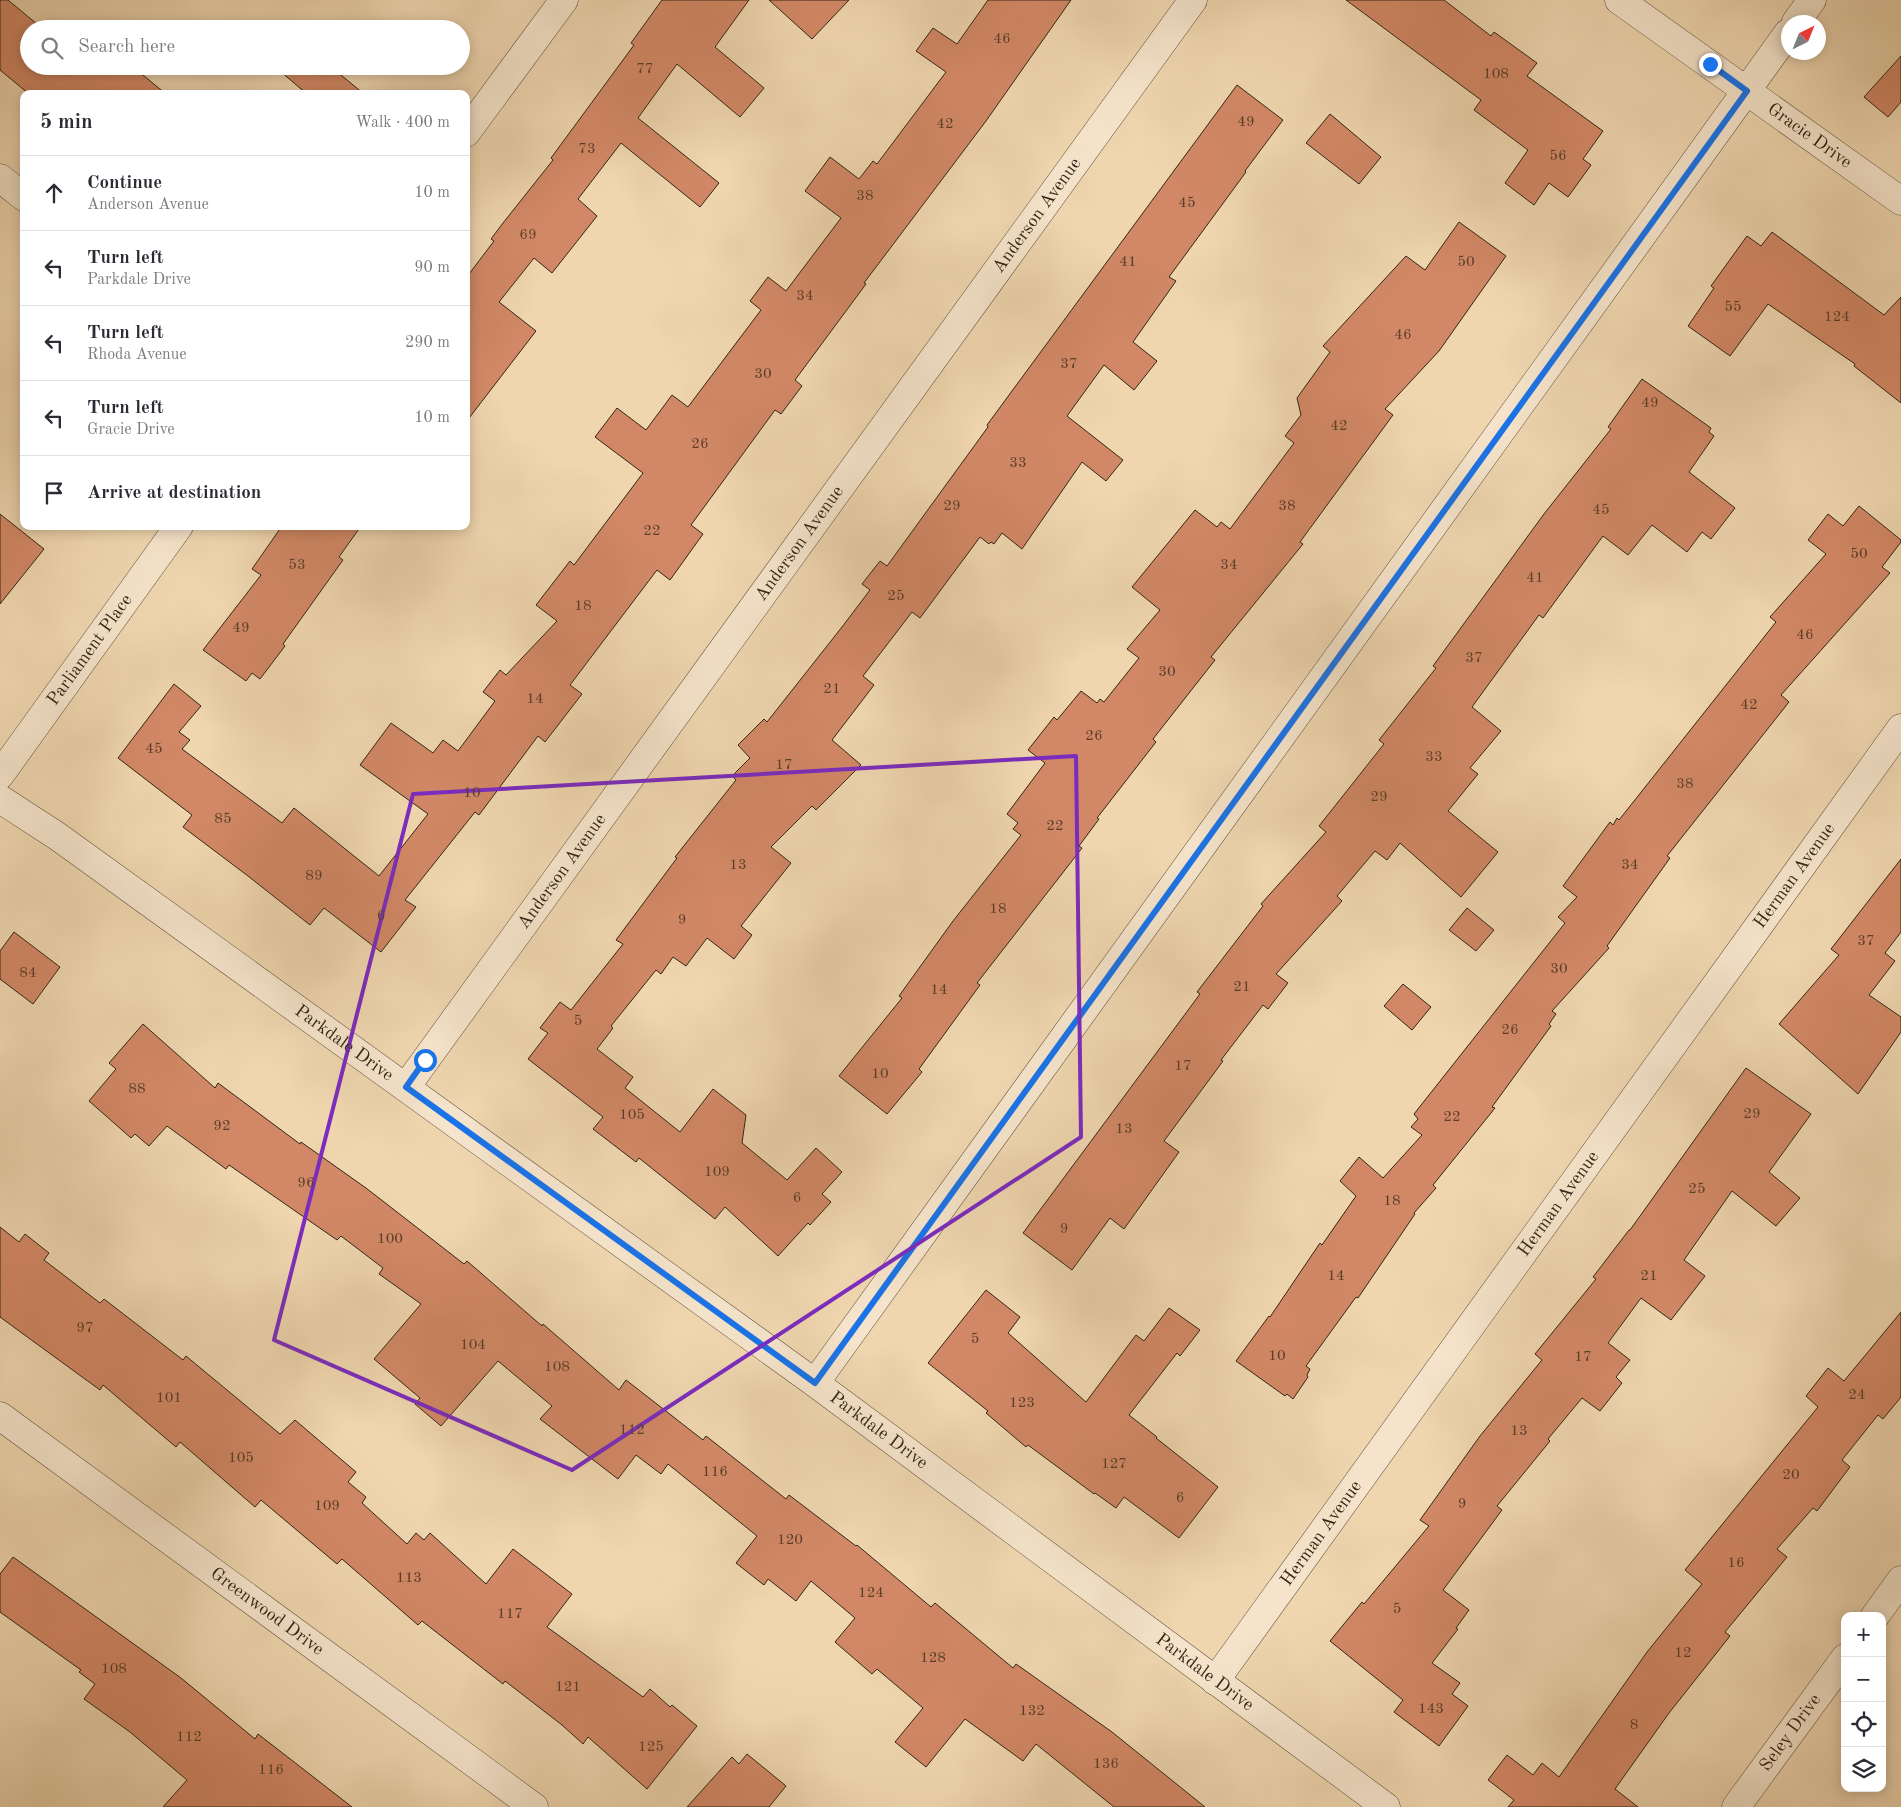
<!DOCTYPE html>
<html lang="en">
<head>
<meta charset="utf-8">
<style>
  body { margin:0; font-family:"Old Standard TT",serif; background:#f7f7f7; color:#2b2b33 }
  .controls { position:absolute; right:15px; bottom:15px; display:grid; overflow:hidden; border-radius:10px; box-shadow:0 2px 12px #0003 }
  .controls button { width:45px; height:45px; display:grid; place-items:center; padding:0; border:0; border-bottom:1px solid #e1e1e2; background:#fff; color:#2b2b33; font:25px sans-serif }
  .compass { position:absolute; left:1781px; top:15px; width:45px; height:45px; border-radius:50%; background:#fff; box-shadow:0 2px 12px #0003; rotate:43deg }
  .stop { position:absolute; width:15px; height:15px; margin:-11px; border:4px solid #1a73e8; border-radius:50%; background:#fff }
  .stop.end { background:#1a73e8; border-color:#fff; box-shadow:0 1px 5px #0008 }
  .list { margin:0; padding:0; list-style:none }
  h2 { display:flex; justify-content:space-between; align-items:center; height:65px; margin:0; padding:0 20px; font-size:21px }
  h2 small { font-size:16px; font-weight:400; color:#7c7c81 }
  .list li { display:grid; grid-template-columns:32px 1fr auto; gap:15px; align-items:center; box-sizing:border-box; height:75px; padding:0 20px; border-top:1px solid #e1e1e2 }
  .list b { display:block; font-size:19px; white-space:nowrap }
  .list p { margin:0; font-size:16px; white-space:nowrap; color:#7c7c81 }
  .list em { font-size:16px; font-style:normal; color:#7c7c81 }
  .icon { flex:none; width:28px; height:28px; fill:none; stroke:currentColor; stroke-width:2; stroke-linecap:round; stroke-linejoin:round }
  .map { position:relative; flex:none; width:1901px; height:1807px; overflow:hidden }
  .search { position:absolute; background:#fff; box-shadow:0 2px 12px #0003; left:20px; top:20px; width:450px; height:55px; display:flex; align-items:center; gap:12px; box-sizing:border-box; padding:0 18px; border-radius:28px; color:#7c7c81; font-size:19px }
  .panel { position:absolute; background:#fff; box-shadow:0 2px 12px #0003; left:20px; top:90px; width:450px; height:440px; border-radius:10px }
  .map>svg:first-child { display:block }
  .building { fill:#d28866; stroke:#312616 }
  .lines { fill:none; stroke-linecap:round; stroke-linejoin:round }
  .minor-casing { stroke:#60523c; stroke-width:29 }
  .minor { stroke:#f5e4cb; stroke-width:28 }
  .route { stroke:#1a73e8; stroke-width:6 }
  .marked { fill:none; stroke:#7b2cbf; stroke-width:4; stroke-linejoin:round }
  .labels { text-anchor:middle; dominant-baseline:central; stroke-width:4; stroke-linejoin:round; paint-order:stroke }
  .number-label { font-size:15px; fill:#593e2a }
  .street-label { font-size:18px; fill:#312616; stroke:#f5e4cb }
</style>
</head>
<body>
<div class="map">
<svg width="1901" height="1807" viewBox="0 0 1901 1807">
  <rect width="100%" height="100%" fill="#efd6af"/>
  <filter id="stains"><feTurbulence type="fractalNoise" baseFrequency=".004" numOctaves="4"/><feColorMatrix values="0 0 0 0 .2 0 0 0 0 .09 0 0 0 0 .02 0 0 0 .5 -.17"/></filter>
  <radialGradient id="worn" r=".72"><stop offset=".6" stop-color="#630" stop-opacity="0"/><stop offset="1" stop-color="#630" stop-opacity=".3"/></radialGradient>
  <g class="building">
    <polygon points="0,0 8,0 43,29 29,29 29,66 132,66 166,94 29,94 0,70"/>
    <polygon points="662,0 749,0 715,47 764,88 740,117 677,64 638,118 719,183 700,207 621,143 578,199 597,216 552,273 534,258 499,302 536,331 466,422 466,278 494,241 491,239 503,223 553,160 551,158 634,45 631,43"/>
    <polygon points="769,0 849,0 812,39"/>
    <polygon points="988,0 1071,0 986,121 864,283 866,284 795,380 802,386 781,414 775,410 691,525 703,534 670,580 657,570 570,685 582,694 545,742 538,736 479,815 475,812 405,900 416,907 381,952 324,908 310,925 248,876 183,827 192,815 118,758 174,684 201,706 179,732 190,740 182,749 282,823 294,808 379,876 428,814 360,765 391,723 433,753 443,740 458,751 495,701 483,692 500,670 506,675 557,621 536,605 570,561 574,565 643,473 595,437 617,408 646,430 672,395 688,407 761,310 750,301 768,277 786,291 841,218 805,191 830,157 859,179 873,161 877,164 946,72 916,51 933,28 957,44"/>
    <polygon points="1346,0 1444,0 1491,36 1494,32 1537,63 1527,76 1603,131 1583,159 1591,165 1568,197 1549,183 1534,205 1505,183 1528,150 1474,110 1481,100"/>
    <polygon points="1901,56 1901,102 1888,117 1864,97"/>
    <polygon points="274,66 330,66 364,94 307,94"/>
    <polygon points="1237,85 1283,120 1245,171 1246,172 1169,277 1176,281 1133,342 1157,361 1134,390 1104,365 1067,416 1123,460 1106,481 1082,462 1022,549 1002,533 994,544 991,542 989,544 980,537 920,618 912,612 863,676 874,685 832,740 861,765 816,810 812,806 771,847 791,863 741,926 752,935 734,959 707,938 686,966 673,957 661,974 656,970 611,1026 613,1028 597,1049 633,1077 625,1088 680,1132 713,1089 746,1115 742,1143 787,1180 816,1148 842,1172 822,1194 831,1202 810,1225 808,1223 778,1256 725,1207 715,1219 639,1158 636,1162 593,1129 603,1117 528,1059 548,1033 540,1028 560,1002 571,1010 623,944 616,940 677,858 675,857 736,780 732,776 750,758 738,745 764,719 767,722 842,627 870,590 862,584 880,561 887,566 988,427 987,425"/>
    <polygon points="1330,114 1381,157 1359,184 1306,143"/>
    <polygon points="1459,222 1506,256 1439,351 1385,409 1393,415 1300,542 1303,544 1211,657 1215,660 1153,739 1156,742 1097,818 1099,819 1079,846 1082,848 977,983 980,985 919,1069 922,1072 887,1114 839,1076 902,998 899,996 953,921 1021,835 1013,829 1018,823 1007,814 1045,763 1028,750 1054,717 1057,720 1081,691 1097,703 1100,699 1104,702 1139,658 1127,649 1160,610 1132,587 1195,510 1217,527 1221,522 1230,529 1294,443 1285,436 1301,415 1297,398 1330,352 1323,346 1406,256 1425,270"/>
    <polygon points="1772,232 1884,315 1901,297 1901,403 1854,366 1855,364 1768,304 1730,356 1688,326 1714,288 1711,286 1747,236 1761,246"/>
    <polygon points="1642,379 1711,428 1709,432 1714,436 1689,472 1735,508 1711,539 1702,532 1687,552 1652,525 1628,555 1603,536 1543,618 1539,615 1472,707 1501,731 1470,768 1478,774 1448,811 1498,852 1461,897 1400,843 1387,860 1375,851 1337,896 1342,901 1276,974 1288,983 1268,1009 1263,1005 1221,1060 1223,1061 1164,1141 1179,1152 1124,1229 1110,1218 1072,1270 1023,1233 1200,994 1197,992 1263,906 1261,904 1326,832 1319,826 1384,744 1379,740 1436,668 1433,666 1544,514 1611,429 1608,427"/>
    <polygon points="1859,506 1901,540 1901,542 1882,567 1890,573 1781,695 1789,702 1667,856 1670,858 1607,946 1609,948 1552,1011 1556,1014 1549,1024 1551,1026 1492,1107 1495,1108 1433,1185 1436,1188 1414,1213 1415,1214 1358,1298 1356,1297 1306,1366 1310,1369 1307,1375 1308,1377 1293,1399 1287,1394 1285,1396 1236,1361 1269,1316 1270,1317 1320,1243 1322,1245 1356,1196 1340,1181 1359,1157 1383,1178 1422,1135 1411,1127 1418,1119 1414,1114 1565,923 1558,917 1577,897 1563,886 1610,822 1613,825 1617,818 1619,820 1776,622 1770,617 1826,554 1808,540 1828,514 1843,526"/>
    <polygon points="0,514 44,549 0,604"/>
    <polygon points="282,526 361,526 339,557 343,560 283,644 285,646 260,679 252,673 246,681 203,650 261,575 252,569"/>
    <polygon points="1901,859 1901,932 1885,953 1895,961 1869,995 1901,1017 1901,1032 1858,1094 1779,1024 1839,955 1831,949"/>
    <polygon points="1467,908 1494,930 1476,951 1449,930"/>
    <polygon points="14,932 60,967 33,1004 0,979 0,951"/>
    <polygon points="1403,984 1431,1007 1412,1030 1384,1006"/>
    <polygon points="143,1024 215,1088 218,1083 300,1144 301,1142 366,1188 464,1264 467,1261 542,1326 543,1324 619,1390 626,1380 703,1440 706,1436 786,1499 789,1495 856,1546 857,1545 931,1607 935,1603 1013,1668 1016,1664 1112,1732 1205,1807 1114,1807 1036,1744 1023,1761 965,1719 926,1767 895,1742 923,1708 877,1669 872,1674 835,1642 855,1618 811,1581 796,1601 768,1579 764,1585 736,1563 757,1536 668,1464 661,1474 636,1455 618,1479 540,1419 552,1406 498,1361 441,1426 415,1404 420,1398 374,1359 421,1304 379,1274 383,1268 341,1236 337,1240 229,1165 226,1169 167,1126 149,1146 135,1134 131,1138 89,1101 116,1069 109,1063"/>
    <polygon points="1746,1068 1811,1114 1769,1172 1800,1198 1776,1226 1732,1191 1684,1260 1705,1276 1671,1320 1641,1298 1608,1343 1630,1360 1616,1377 1622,1383 1600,1411 1582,1398 1548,1439 1550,1441 1497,1506 1502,1510 1443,1590 1469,1610 1456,1628 1458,1629 1432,1663 1460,1683 1452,1694 1468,1706 1439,1746 1394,1712 1403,1700 1330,1641 1362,1602 1364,1604 1429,1526 1420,1520 1480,1436 1542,1360 1535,1354 1596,1279 1593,1277 1629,1230 1630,1230"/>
    <polygon points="0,1227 19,1242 25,1234 49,1253 44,1260 100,1303 104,1299 183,1360 186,1356 280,1434 295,1420 356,1472 348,1482 366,1497 362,1503 407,1544 416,1533 424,1540 430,1533 486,1584 513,1549 572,1594 547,1627 643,1697 650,1689 670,1707 672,1705 697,1726 647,1789 588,1737 583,1744 562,1725 505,1681 503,1684 422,1621 418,1625 342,1559 337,1564 261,1500 255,1507 180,1442 176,1447 103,1385 100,1390 0,1317"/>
    <polygon points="986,1290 1020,1317 1008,1333 1086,1402 1136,1335 1144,1341 1169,1308 1200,1330 1180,1356 1177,1353 1129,1415 1157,1437 1156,1438 1218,1487 1179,1538 1124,1497 1116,1508 1095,1493 1094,1494 1028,1445 1026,1447 986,1413 988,1411 928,1363"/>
    <polygon points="1901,1312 1901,1397 1883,1419 1878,1415 1842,1460 1850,1467 1817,1511 1813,1508 1777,1549 1787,1557 1725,1632 1730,1636 1669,1713 1615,1789 1638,1807 1508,1807 1514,1800 1488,1780 1507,1755 1533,1775 1542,1763 1559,1777 1647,1652 1702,1584 1685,1570 1818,1407 1806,1396 1828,1368 1844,1381"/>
    <polygon points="13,1557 181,1678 255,1739 258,1734 352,1807 163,1807 187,1780 130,1732 84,1699 95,1684 79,1672 81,1670 0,1612 0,1574"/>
    <polygon points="747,1754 786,1786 769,1807 687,1807 732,1757 739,1764"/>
  </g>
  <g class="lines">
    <g class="minor-casing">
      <g id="minor">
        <path id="s1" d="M1619 0 1901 201"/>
        <polyline points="1796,22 1812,0"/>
        <polyline points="466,133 564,0"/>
        <polyline points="0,178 24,197"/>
        <path id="s2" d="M0 775 179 526"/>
        <path id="s3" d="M0 799 57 836 815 1383 1386 1807"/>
        <path id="s4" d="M406 1087 1193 0"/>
        <polyline points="815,1383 1788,33"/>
        <path id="s5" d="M0 1416 534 1807"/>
        <polyline points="1875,1616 1901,1580"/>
        <path id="s6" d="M1215 1681 1901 728"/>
        <path id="s7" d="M1736 1807 1845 1658"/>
      </g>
    </g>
    <use href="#minor" class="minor"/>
  </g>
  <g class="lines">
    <polyline class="route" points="425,1060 406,1087 815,1383 1747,91 1710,64"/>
  </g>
  <path class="marked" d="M1076 756 1081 1137 572 1470 274 1340 413 794Z"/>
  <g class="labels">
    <g class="number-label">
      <text x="1002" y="39">46</text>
      <text x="645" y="69">77</text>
      <text x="1496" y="74">108</text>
      <text x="1246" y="122">49</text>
      <text x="945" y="124">42</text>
      <text x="587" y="149">73</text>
      <text x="1558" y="156">56</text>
      <text x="865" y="196">38</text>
      <text x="1187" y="203">45</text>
      <text x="528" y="235">69</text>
      <text x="1128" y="262">41</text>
      <text x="1466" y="262">50</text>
      <text x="805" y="296">34</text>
      <text x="1733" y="307">55</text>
      <text x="1837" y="317">124</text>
      <text x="1403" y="335">46</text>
      <text x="1069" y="364">37</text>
      <text x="763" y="374">30</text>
      <text x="1650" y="403">49</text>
      <text x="1339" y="426">42</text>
      <text x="700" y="444">26</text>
      <text x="1018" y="463">33</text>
      <text x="952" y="506">29</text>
      <text x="1287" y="506">38</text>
      <text x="1601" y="510">45</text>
      <text x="652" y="531">22</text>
      <text x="1859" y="554">50</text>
      <text x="297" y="565">53</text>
      <text x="1229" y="565">34</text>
      <text x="1535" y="578">41</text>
      <text x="896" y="596">25</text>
      <text x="583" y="606">18</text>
      <text x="241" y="628">49</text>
      <text x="1805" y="635">46</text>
      <text x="1474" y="658">37</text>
      <text x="1167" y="672">30</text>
      <text x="832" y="689">21</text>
      <text x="535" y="699">14</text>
      <text x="1749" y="705">42</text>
      <text x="1094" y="736">26</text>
      <text x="154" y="749">45</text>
      <text x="1434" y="757">33</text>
      <text x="784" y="765">17</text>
      <text x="1685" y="784">38</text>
      <text x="472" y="793">10</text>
      <text x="1379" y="797">29</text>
      <text x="223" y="819">85</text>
      <text x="1055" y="826">22</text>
      <text x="738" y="865">13</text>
      <text x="1630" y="865">34</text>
      <text x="314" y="876">89</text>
      <text x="998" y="909">18</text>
      <text x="381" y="916">6</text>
      <text x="682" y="920">9</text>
      <text x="1866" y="941">37</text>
      <text x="1559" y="969">30</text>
      <text x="28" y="973">84</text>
      <text x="1242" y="987">21</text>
      <text x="939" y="990">14</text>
      <text x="578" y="1021">5</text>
      <text x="1510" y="1030">26</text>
      <text x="1183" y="1066">17</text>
      <text x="880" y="1074">10</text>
      <text x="137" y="1089">88</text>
      <text x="1752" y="1114">29</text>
      <text x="632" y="1115">105</text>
      <text x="1452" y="1117">22</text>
      <text x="222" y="1126">92</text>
      <text x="1124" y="1129">13</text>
      <text x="717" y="1172">109</text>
      <text x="306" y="1183">96</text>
      <text x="1697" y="1189">25</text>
      <text x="797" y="1198">6</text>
      <text x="1392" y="1201">18</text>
      <text x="1064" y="1229">9</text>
      <text x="390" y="1239">100</text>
      <text x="1336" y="1276">14</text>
      <text x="1649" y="1276">21</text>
      <text x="85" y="1328">97</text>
      <text x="975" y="1339">5</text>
      <text x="473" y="1345">104</text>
      <text x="1277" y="1356">10</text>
      <text x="1583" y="1357">17</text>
      <text x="557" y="1367">108</text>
      <text x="1857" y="1395">24</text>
      <text x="169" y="1398">101</text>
      <text x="1022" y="1403">123</text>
      <text x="632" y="1430">112</text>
      <text x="1519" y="1431">13</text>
      <text x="241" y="1458">105</text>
      <text x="1114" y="1464">127</text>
      <text x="715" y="1472">116</text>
      <text x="1791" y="1475">20</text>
      <text x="1180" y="1498">6</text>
      <text x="1462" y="1504">9</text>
      <text x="327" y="1506">109</text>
      <text x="790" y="1540">120</text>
      <text x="1736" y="1563">16</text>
      <text x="409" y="1578">113</text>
      <text x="871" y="1593">124</text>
      <text x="1397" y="1609">5</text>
      <text x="510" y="1614">117</text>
      <text x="1683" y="1653">12</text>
      <text x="933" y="1658">128</text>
      <text x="114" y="1669">108</text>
      <text x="568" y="1687">121</text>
      <text x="1431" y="1709">143</text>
      <text x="1032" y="1711">132</text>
      <text x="1634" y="1725">8</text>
      <text x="189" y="1737">112</text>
      <text x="651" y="1747">125</text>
      <text x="1106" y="1764">136</text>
      <text x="271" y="1770">116</text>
    </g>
    <g class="street-label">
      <text stroke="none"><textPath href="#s1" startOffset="234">Gracie Drive</textPath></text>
      <text stroke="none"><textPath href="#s4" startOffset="1076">Anderson Avenue</textPath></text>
      <text stroke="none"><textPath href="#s4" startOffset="671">Anderson Avenue</textPath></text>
      <text stroke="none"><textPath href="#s2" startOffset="154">Parliament Place</textPath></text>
      <text stroke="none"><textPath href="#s4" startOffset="266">Anderson Avenue</textPath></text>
      <text stroke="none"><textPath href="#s6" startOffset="992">Herman Avenue</textPath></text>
      <text stroke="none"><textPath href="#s3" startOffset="422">Parkdale Drive</textPath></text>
      <text stroke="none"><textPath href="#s6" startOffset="588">Herman Avenue</textPath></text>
      <text stroke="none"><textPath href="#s3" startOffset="1082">Parkdale Drive</textPath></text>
      <text stroke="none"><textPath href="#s6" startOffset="182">Herman Avenue</textPath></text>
      <text stroke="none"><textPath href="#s5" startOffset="331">Greenwood Drive</textPath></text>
      <text stroke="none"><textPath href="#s3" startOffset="1488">Parkdale Drive</textPath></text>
      <text stroke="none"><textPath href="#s7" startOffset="92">Seley Drive</textPath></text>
    </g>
  </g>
  <rect width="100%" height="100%" filter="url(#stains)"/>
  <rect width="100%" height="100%" fill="url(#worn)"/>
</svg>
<div class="controls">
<button>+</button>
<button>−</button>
<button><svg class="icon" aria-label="locate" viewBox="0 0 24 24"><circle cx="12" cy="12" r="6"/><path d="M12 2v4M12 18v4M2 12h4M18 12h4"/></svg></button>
<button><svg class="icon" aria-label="layers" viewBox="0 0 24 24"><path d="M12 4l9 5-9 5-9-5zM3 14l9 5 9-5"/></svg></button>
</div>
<svg class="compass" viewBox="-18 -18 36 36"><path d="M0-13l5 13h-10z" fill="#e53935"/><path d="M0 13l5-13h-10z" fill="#7c7c81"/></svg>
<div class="stop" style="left:425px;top:1060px"></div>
<div class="stop end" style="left:1710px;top:64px"></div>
<div class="search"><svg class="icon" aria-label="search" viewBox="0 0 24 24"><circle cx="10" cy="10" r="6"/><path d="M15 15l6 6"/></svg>Search here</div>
<section class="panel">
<h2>5 min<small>Walk · 400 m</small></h2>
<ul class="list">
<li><svg class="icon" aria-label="ahead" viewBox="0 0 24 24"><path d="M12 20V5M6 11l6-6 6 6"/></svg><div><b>Continue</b><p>Anderson Avenue</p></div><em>10 m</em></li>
<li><svg class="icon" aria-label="left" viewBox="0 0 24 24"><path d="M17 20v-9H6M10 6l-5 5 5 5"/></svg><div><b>Turn left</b><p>Parkdale Drive</p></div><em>90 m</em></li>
<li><svg class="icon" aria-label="left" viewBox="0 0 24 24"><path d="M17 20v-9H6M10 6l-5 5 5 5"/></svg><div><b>Turn left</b><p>Rhoda Avenue</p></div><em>290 m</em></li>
<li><svg class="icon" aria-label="left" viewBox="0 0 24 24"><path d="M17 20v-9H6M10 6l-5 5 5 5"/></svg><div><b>Turn left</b><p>Gracie Drive</p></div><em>10 m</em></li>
<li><svg class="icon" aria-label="arrive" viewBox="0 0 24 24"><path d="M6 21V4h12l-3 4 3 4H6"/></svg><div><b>Arrive at destination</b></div></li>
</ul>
</section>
</div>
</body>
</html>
